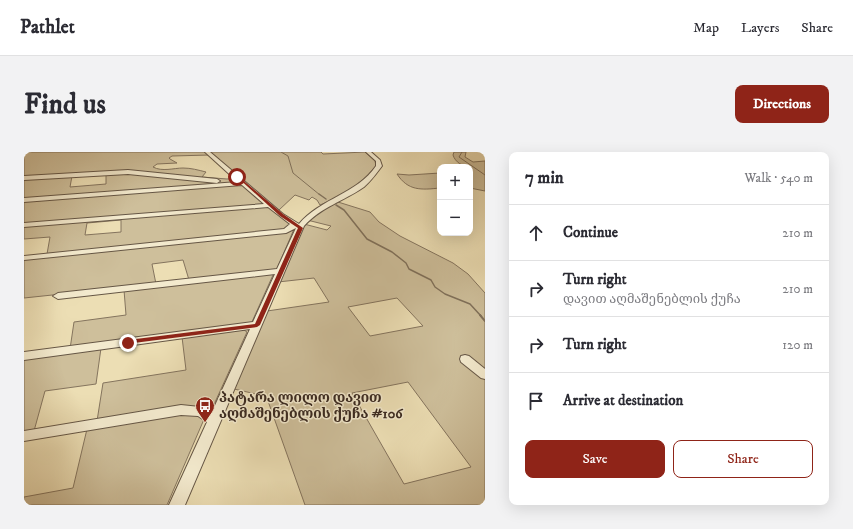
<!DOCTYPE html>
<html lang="en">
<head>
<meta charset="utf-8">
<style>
  body { margin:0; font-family:"IM FELL DW Pica","Noto Serif Georgian",serif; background:#f2f2f3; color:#2b2b33 }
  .controls { position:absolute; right:12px; top:12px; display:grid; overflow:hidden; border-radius:8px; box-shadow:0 4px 16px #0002 }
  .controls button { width:36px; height:36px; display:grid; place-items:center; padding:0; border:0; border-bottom:1px solid #e1e1e2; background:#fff; color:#2b2b33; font:20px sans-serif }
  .stop { position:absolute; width:12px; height:12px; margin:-9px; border:3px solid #8f2418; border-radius:50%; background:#fff }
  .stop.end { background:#8f2418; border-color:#fff; box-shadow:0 1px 4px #0008 }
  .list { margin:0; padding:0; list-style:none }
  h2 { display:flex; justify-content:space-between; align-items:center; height:52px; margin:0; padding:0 16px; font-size:17px }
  h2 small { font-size:13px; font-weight:400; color:#7c7c81 }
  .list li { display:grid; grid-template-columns:26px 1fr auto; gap:12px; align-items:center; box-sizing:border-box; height:56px; padding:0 16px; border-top:1px solid #e1e1e2 }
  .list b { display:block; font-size:15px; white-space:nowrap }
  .list p { margin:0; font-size:13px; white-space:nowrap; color:#7c7c81 }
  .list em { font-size:13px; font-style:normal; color:#7c7c81 }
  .actions { display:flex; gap:8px; padding:12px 16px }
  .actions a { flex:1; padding:9px 0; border:1px solid #8f2418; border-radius:8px; text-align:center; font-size:14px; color:#8f2418 }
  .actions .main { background:#8f2418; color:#fff }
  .icon { flex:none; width:22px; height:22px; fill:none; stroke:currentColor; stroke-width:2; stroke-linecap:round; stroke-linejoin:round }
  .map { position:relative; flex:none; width:461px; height:353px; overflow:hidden; border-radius:8px }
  header { display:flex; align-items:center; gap:24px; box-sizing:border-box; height:56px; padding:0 20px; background:#fff; border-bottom:1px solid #e1e1e2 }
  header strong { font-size:19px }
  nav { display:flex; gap:22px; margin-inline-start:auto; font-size:14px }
  .intro { display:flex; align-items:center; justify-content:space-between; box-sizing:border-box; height:96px; padding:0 24px }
  h1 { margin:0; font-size:28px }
  .button { padding:10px 18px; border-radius:8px; background:#8f2418; color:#fff; font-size:14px; font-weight:700 }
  main { display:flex; gap:24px; padding:0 24px }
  aside { flex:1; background:#fff; border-radius:8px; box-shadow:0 4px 16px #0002 }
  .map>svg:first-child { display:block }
  .green { fill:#cebf9b; stroke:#84745e; fill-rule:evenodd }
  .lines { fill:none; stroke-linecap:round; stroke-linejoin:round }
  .stream-far2 { stroke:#80715b; stroke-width:1 }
  .stream-far1 { stroke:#80715b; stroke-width:1.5 }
  .stream { stroke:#80715b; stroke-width:2 }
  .minor-casing { stroke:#665746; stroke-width:2 }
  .minor { fill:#f3eace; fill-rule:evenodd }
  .route { fill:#8f2418 }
  .labels { text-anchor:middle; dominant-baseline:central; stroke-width:3; stroke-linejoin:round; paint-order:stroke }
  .near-poi-label { font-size:14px; font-weight:bold; fill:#3a2a21; stroke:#f3eace; text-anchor:start }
</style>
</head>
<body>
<header>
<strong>Pathlet</strong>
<nav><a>Map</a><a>Layers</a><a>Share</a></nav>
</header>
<div class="intro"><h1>Find us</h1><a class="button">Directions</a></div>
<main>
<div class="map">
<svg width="461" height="353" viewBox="0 0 461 353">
  <rect width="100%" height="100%" fill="#ecdeb4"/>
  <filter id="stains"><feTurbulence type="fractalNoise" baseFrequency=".005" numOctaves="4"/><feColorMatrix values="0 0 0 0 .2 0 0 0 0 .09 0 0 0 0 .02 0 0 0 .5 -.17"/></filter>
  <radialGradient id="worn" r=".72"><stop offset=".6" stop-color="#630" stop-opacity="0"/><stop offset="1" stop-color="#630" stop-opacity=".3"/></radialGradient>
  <g class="green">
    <path d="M0 0H182L186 3 148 4 145 6 146 7 153 11 133 12 129 15C138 20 150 16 159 16 167 16 174 18 182 20L178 25 203 27 211 26 266 72 265 77 23 102 26 85 0 87ZM82 22V32L46 35 48 24ZM97 68V80L61 83 63 71Z"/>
    <path d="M185 0H297L299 2 341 0 351 9 352 14C336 33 319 44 296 53L293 48 288 45 285 48 271 43 255 58 240 47Z"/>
    <path d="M430 0H442L441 5 449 10 461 9V39L446 36V15C439 15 431 10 429 3Z"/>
    <path d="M416 21V36C397 38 384 39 373 22L385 23Z"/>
    <path d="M314 50 346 60 355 70 376 84 429 111 444 122 461 141V353H281L244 249 232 242 210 237 243 159 305 150 290 126 254 130 280 72 303 78 307 74 283 68 303 55ZM373 146 399 174 346 184 324 155ZM384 230 447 315 380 332 328 241Z"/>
    <polygon points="270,77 252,119 165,128 159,108 128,112 132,132 0,146 0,107 263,80"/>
    <polygon points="248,122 249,123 227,172 46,197 50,170 102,163 100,138"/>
    <polygon points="214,178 220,178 223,180 187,259 172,255 73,269 79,231 162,218 158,185"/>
    <polygon points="77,196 72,232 21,239 10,279 0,281 0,206"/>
    <polygon points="155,261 181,265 143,353 0,353 0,345 49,336 63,277"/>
  </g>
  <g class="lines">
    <g class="stream-far2">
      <polyline points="257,0 264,4 269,21 296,43"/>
      <polyline points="438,0 435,5 461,23"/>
    </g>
    <g class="stream-far1">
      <polyline points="295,42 302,47"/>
      <polyline points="312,53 320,58 343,87 368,100 382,111 385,117 407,128 411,135 421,142 446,152 457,164"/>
    </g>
    <polyline class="stream" points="456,163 461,169"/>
    <g class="minor-casing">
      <g id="minor">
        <path d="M181 0H186L259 62 275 72C297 46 333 42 352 14V9L342 0H347L356 8 358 14C352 22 347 29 340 35 320 49 297 55 280 74L161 353H145L183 270 174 264 157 263 0 289V279L157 253 176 255 188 260 226 177 0 208V200L229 170 251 122 34 147 29 144 34 141 253 117 272 76 262 81 0 108V104L260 77 266 72 244 55 0 75V71L240 52 218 33 0 50V46L214 30Z"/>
        <polygon points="104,18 193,27 196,29 193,31 104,22 0,28 0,24"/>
        <polygon points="441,203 445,204 461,217 461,227 457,226 437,210 436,207 437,204"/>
      </g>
    </g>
    <use href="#minor" class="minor"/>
  </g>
  <polygon class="route" points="212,24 214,24 259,62 279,76 236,173 233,175 102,192 101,191 104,188 231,172 274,76 256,64"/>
  <defs>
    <g id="bus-pin" transform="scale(1)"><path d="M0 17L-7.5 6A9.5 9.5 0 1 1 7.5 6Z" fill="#8f2418" stroke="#f3eace"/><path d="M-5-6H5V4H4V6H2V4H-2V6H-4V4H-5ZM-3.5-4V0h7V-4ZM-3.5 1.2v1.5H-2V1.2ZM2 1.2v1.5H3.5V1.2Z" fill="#fff"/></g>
  </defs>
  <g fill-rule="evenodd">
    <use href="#bus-pin" x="181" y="254"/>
  </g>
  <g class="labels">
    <g class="near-poi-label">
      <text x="195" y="246">პატარა ლილო დავით<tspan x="195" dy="16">აღმაშენებლის ქუჩა #106</tspan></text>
    </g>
  </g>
  <rect width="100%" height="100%" filter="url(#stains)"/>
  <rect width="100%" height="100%" fill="url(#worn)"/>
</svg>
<div class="controls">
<button>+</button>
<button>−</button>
</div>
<div class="stop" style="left:213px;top:25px"></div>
<div class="stop end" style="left:104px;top:191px"></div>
</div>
<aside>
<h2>7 min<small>Walk · 540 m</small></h2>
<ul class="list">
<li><svg class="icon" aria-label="ahead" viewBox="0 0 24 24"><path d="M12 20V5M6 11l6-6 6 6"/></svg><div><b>Continue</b></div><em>210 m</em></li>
<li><svg class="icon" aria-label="right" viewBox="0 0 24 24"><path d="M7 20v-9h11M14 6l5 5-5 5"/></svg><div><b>Turn right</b><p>დავით აღმაშენებლის ქუჩა</p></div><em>210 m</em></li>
<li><svg class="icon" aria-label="right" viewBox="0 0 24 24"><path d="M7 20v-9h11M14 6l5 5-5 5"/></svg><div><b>Turn right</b></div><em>120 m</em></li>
<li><svg class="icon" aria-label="arrive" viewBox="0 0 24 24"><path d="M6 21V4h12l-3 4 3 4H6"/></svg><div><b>Arrive at destination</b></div></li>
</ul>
<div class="actions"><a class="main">Save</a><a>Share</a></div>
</aside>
</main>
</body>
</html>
